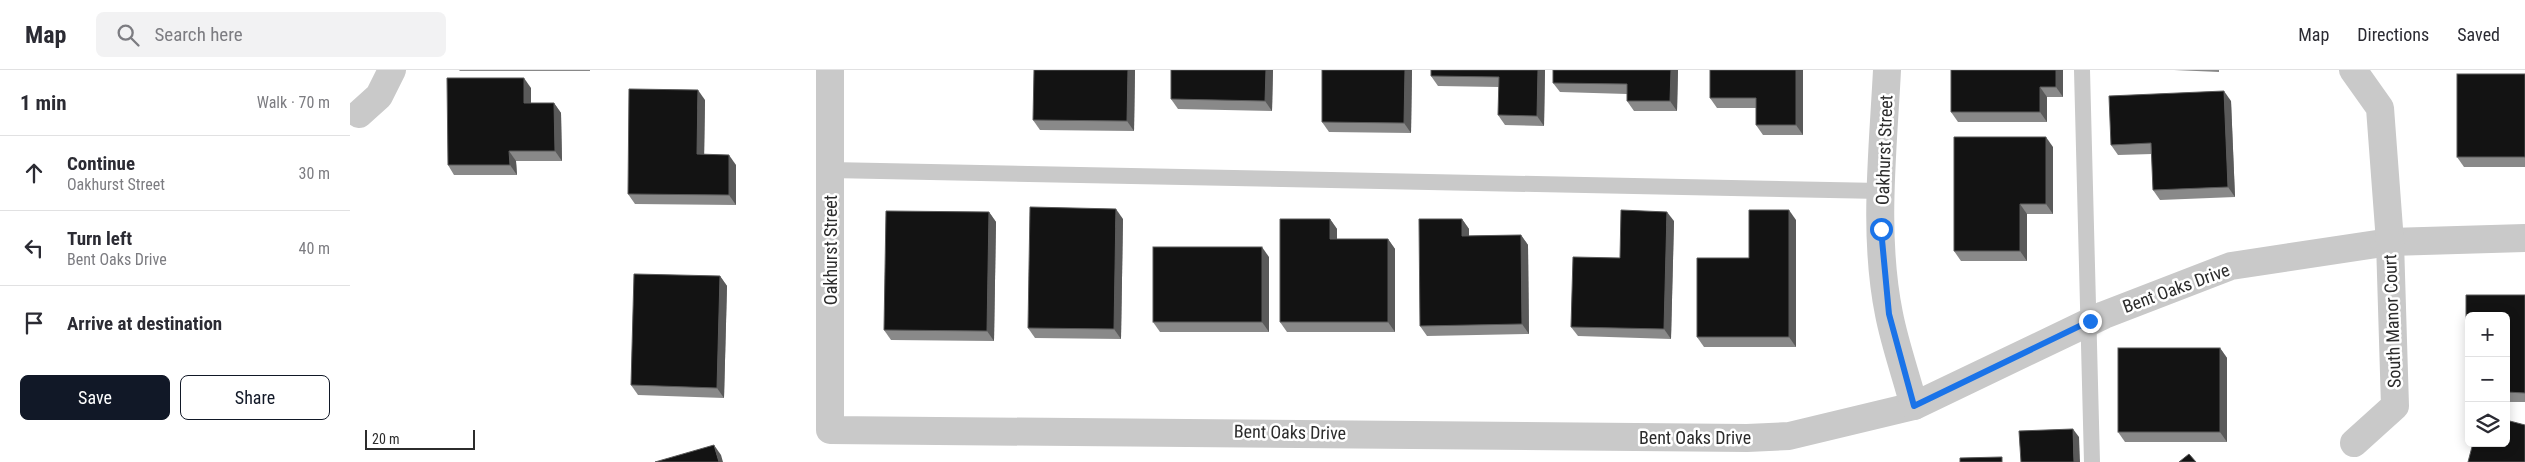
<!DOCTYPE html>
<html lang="en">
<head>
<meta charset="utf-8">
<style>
  body { margin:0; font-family:"Roboto Condensed",sans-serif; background:#f2f2f3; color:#2b2b33 }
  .controls { position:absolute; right:15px; bottom:15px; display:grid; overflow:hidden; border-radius:8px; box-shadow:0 2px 12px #0003 }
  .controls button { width:45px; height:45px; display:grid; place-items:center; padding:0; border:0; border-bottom:1px solid #e1e1e2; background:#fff; color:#2b2b33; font:25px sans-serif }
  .scale { position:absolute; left:15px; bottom:12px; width:110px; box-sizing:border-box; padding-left:5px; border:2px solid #2c2c2c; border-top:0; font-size:14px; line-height:18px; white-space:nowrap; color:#2c2c2c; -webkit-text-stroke:4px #fff; paint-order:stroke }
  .stop { position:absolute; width:15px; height:15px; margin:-11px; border:4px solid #1a73e8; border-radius:50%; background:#fff }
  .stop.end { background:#1a73e8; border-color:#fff; box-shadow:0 1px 5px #0008 }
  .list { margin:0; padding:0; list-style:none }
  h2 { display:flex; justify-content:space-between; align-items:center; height:65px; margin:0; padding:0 20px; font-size:21px }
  h2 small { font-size:16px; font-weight:400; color:#7c7c81 }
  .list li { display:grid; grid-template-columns:32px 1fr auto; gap:15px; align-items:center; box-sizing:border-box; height:75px; padding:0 20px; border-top:1px solid #e1e1e2 }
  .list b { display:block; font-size:19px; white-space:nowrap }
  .list p { margin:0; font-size:16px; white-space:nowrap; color:#7c7c81 }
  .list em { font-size:16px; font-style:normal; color:#7c7c81 }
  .actions { display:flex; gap:10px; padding:15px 20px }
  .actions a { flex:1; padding:11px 0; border:1px solid #111827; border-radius:8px; text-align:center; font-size:18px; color:#111827 }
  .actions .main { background:#111827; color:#fff }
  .icon { flex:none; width:28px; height:28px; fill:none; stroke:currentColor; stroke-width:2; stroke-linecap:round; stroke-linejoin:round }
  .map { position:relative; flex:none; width:2175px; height:392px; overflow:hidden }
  header { display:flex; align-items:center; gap:30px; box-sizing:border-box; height:70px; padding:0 25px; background:#fff; border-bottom:1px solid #e1e1e2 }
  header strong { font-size:24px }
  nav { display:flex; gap:28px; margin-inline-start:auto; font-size:18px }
  .search { width:350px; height:45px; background:#f2f2f3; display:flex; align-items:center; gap:12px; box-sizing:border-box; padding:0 18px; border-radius:8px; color:#7c7c81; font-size:19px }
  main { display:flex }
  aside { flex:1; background:#fff }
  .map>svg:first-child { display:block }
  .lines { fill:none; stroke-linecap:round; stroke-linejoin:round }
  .lane { stroke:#c9c9c9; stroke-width:16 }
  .street { stroke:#c9c9c9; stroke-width:28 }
  .wall { fill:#898989 }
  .shaded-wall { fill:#5a5a5a }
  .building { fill:#131313; stroke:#5a5a5a }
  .route { stroke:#1a73e8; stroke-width:6 }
  .labels { text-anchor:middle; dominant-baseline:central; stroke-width:5; stroke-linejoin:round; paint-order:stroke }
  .street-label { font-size:18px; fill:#2c2c2c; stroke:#fff }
</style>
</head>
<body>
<header>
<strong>Map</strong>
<div class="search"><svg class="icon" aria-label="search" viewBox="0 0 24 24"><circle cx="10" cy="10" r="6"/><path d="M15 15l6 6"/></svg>Search here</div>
<nav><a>Map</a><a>Directions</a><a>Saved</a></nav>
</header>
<main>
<aside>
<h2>1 min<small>Walk · 70 m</small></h2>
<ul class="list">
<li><svg class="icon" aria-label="ahead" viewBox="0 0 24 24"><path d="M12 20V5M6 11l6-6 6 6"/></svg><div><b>Continue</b><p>Oakhurst Street</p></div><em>30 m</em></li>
<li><svg class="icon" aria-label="left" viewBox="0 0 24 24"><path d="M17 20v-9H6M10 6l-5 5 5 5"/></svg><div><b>Turn left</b><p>Bent Oaks Drive</p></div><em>40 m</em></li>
<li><svg class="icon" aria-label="arrive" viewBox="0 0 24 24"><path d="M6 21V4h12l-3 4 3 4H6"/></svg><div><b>Arrive at destination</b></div></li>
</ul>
<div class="actions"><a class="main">Save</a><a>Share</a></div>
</aside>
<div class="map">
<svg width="2175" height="392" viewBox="0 0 2175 392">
  <rect width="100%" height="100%" fill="#fff"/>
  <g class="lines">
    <g class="lane">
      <polyline points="1732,0 1742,392"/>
      <polyline points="480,100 1531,121"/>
    </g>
    <g class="street">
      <polyline points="480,0 480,360 1397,368 1439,366 1564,336 1754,245 1881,196 2040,172 2175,168"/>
      <path d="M1537 0C1533 80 1523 165 1539 244 1545 275 1556 305 1564 336"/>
      <polyline points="2003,0 2030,38 2040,172 2045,336 2004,373"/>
      <polyline points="9,44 29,26 42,0"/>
    </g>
  </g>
  <g class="wall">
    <polygon points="109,0 240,0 240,1 110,1"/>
    <polygon points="785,0 784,61 690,60 683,50"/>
    <polygon points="821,0 923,0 922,41 828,39 821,29"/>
    <polygon points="972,0 1062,0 1061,63 979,62 972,52"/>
    <polygon points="1081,0 1195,0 1194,56 1155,55 1148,45 1149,17 1088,16 1081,6"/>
    <polygon points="1203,0 1328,0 1327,41 1284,41 1277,31 1277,24 1210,22 1203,13"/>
    <polygon points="1453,0 1453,65 1413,65 1406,55 1406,38 1367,38 1360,28"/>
    <polygon points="1713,0 1713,27 1697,27 1697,52 1608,52 1601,42"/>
    <polygon points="1824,0 1869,0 1869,2"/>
    <polygon points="2175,4 2175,97 2114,97 2107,87"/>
    <polygon points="181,18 181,33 204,33 211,43 212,91 166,91 167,105 104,105 98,95"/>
    <polygon points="355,30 354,84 386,95 386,135 285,134 278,124"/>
    <polygon points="1881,31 1885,127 1810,130 1803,120 1802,84 1768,85 1761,75"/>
    <polygon points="1703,77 1703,144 1677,144 1677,191 1611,191 1604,181"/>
    <polygon points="639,142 646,152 644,271 541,270 534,260"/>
    <polygon points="773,149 771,269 685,268 678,258"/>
    <polygon points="980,149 987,159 987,169 1038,169 1045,179 1045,262 937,262 930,252"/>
    <polygon points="1112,149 1119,159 1119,166 1171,165 1178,175 1179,264 1077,266 1070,256"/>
    <polygon points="1446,150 1446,277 1354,277 1347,267 1399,188"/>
    <polygon points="1324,151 1321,269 1228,266 1221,257 1270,188"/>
    <polygon points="919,187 919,262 810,262 803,252"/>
    <polygon points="370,206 377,216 374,328 288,325 281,315"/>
    <polygon points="2116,225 2175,225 2175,332 2156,332 2156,246 2119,246 2119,326 2116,322"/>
    <polygon points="1870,278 1877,288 1877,372 1775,372 1768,362"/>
  </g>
  <g class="shaded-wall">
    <polygon points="778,0 785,0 784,61 777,51"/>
    <polygon points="916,0 923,0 922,41 915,31"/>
    <polygon points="1055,0 1062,0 1061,63 1054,53"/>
    <polygon points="1188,0 1195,0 1194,56 1187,46"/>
    <polygon points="1321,0 1328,0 1327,41 1320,31"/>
    <polygon points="1446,0 1453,0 1453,65 1446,55"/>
    <polygon points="1706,0 1713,0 1713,27 1706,17"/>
    <polygon points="174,8 181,18 181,43 174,33"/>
    <polygon points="1690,17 1697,27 1697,52 1690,42"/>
    <polygon points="348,20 355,30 354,94 347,84"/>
    <polygon points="1874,21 1881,31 1885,127 1878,117"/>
    <polygon points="204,33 211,43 212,91 205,81"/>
    <polygon points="1696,67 1703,77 1703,144 1696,134"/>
    <polygon points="159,81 166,91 167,105 160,95"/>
    <polygon points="379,85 386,95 386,135 379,125"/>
    <polygon points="1670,134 1677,144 1677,191 1670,181"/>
    <polygon points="766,139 773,149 771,269 764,259"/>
    <polygon points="1439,140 1446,150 1446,277 1439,267"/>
    <polygon points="639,142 646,152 644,271 637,261"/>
    <polygon points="1317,142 1324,151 1321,269 1314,259"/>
    <polygon points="980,149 987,159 987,179 980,169"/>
    <polygon points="1112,149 1119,159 1119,176 1112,166"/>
    <polygon points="1171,165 1178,175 1179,264 1172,254"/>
    <polygon points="1038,169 1045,179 1045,262 1038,252"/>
    <polygon points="912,177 919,187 919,262 912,252"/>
    <polygon points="370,206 377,216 374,328 367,318"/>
    <polygon points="1870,278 1877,288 1877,372 1870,362"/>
    <polygon points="1723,359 1729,367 1730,392 1724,392"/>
    <polygon points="364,375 371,385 373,392 369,392"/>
  </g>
  <g class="building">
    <polygon points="684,0 778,0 777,51 683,50"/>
    <polygon points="821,0 916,0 915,31 821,29"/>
    <polygon points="972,0 1055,0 1054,53 972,52"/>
    <polygon points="1081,0 1188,0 1187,46 1148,45 1149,7 1081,6"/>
    <polygon points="1203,0 1321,0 1320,31 1277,31 1277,14 1203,13"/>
    <polygon points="1360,0 1446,0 1446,55 1406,55 1406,28 1360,28"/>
    <polygon points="1601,0 1706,0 1706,17 1690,17 1690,42 1601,42"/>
    <rect x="2107" y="4" width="68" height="83"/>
    <polygon points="97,8 174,8 174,33 204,33 205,81 159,81 160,95 98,95"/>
    <polygon points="279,19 348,20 347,84 379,85 379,125 278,124"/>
    <polygon points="1874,21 1878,117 1803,120 1801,73 1761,75 1759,26"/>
    <polygon points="1604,67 1696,67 1696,134 1670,134 1670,181 1604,181"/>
    <polygon points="680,137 766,139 764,259 678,258"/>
    <polygon points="1271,140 1317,142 1314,259 1221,257 1223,187 1270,188"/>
    <polygon points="1399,140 1439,140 1439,267 1347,267 1347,188 1399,188"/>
    <polygon points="536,141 639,142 637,261 534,260"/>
    <polygon points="930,149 980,149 980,169 1038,169 1038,252 930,252"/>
    <polygon points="1069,149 1112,149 1112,166 1171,165 1172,254 1070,256"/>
    <rect x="803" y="177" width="109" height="75"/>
    <polygon points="284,204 370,206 367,318 281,315"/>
    <polygon points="2116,225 2175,225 2175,323 2156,322 2156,246 2119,246 2119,322 2116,322"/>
    <rect x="1768" y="278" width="102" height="84"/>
    <polygon points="2156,350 2175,355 2175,392 2118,392 2123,373 2156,373"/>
    <polygon points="1723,359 1724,392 1671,392 1669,361"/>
    <polygon points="364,375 369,392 305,392"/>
    <polygon points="1839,384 1846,392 1829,392"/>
    <polygon points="1652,387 1652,392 1610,392 1610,388"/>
  </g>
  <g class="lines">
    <polyline class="route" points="1531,159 1539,244 1564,336 1740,251"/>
  </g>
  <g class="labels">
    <g class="street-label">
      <text transform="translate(1534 80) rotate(-88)">Oakhurst Street</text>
      <text transform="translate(480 180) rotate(-90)">Oakhurst Street</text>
      <text transform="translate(1826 218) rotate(-20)">Bent Oaks Drive</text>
      <text transform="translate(2042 251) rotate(-92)">South Manor Court</text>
      <text transform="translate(940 362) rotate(1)">Bent Oaks Drive</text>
      <text x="1345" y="367">Bent Oaks Drive</text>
    </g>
  </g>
</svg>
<div class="controls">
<button>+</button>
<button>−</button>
<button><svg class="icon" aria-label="layers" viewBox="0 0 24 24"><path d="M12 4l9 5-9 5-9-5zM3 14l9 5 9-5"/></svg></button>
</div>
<div class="scale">20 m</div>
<div class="stop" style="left:1531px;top:159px"></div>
<div class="stop end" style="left:1740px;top:251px"></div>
</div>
</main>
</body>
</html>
